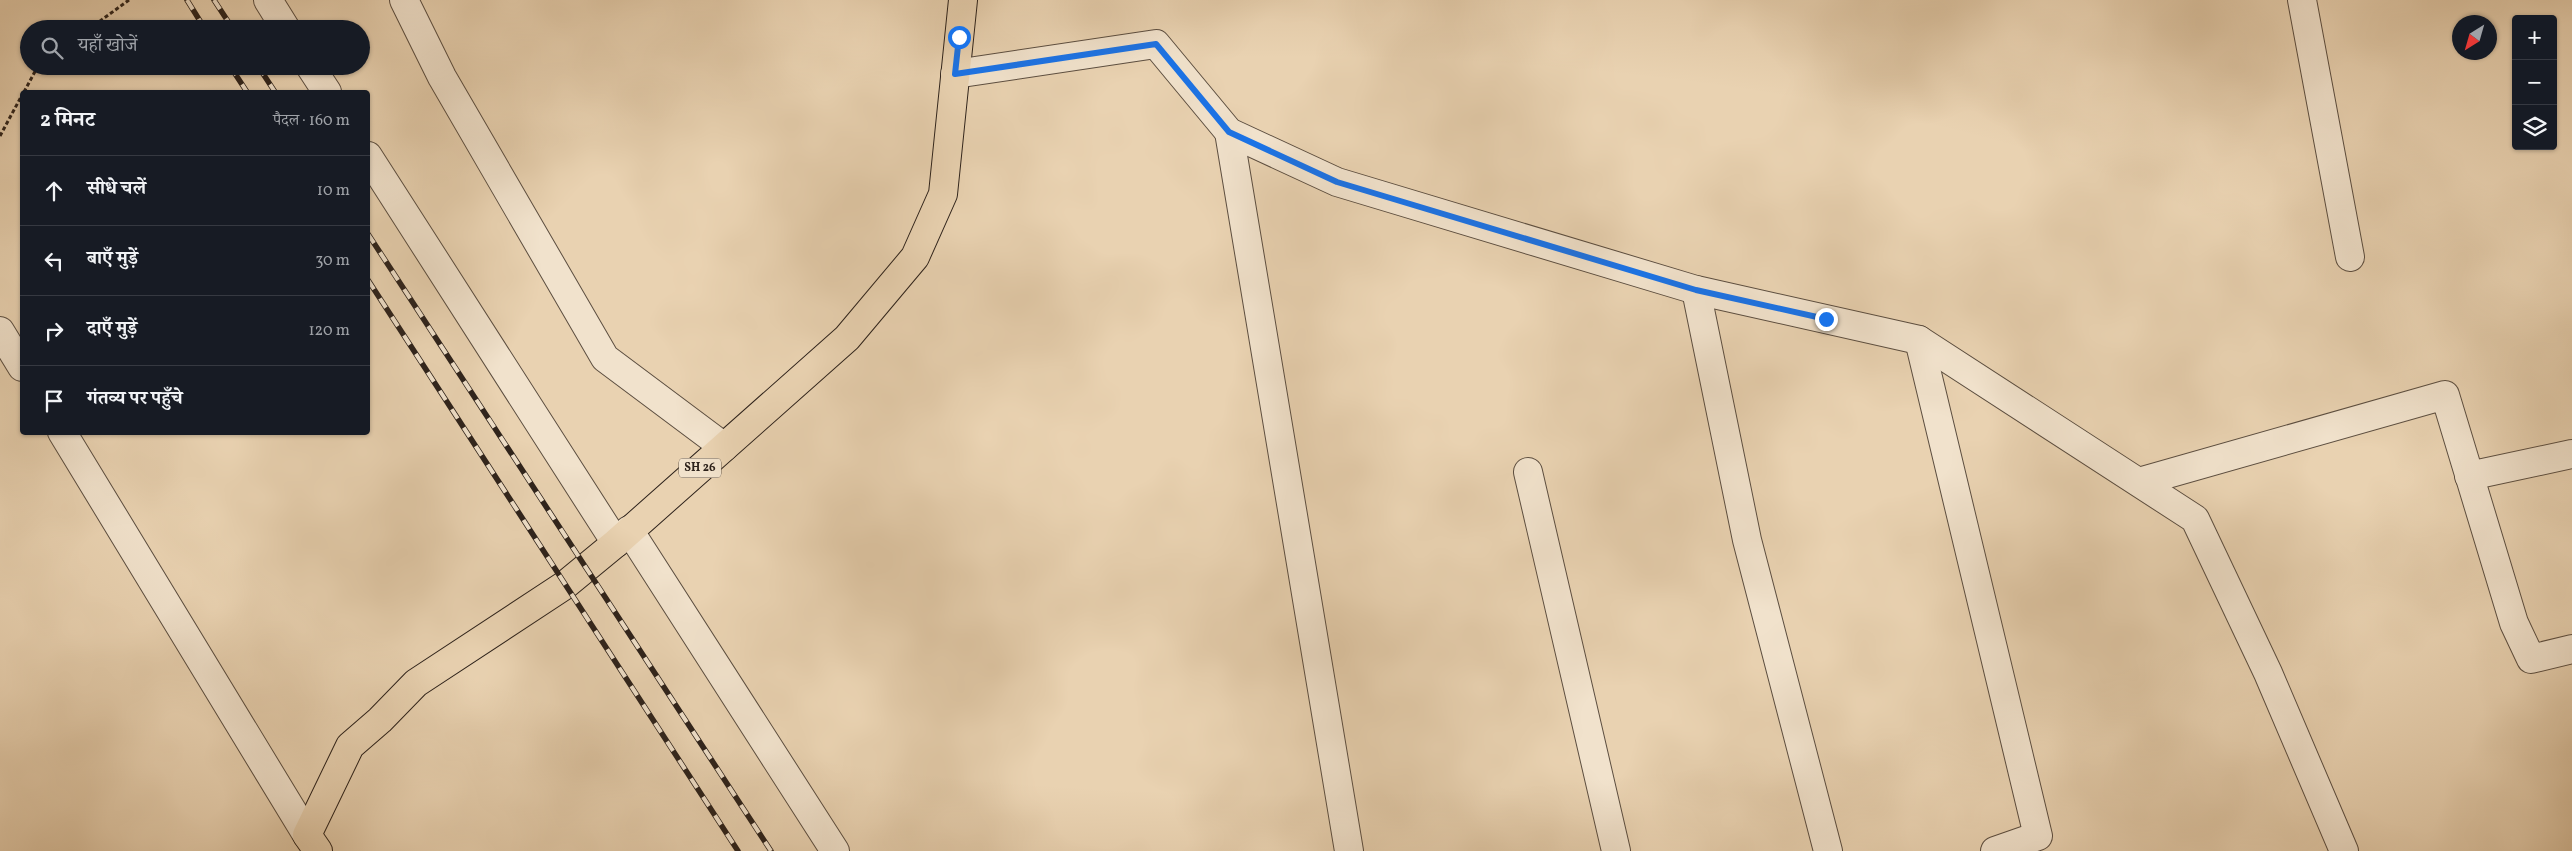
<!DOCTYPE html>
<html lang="hi">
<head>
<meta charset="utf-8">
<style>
  body { margin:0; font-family:Vollkorn,"Noto Serif Devanagari",serif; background:#20242c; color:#f1f3f6 }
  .controls { position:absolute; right:15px; top:15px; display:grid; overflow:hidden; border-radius:5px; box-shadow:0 1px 4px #0004 }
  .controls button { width:45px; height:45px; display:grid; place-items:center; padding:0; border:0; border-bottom:1px solid #363941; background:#171b24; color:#f1f3f6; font:25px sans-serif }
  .compass { position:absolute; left:2452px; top:15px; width:45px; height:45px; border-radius:50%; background:#171b24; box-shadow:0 1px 4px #0004; rotate:217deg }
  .stop { position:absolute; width:15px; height:15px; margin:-11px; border:4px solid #1a73e8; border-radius:50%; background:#fff }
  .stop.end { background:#1a73e8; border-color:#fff; box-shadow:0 1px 5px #0008 }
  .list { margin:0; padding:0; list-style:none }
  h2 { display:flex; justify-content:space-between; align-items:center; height:65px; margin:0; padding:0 20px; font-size:21px }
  h2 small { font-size:16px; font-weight:400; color:#9ea1a6 }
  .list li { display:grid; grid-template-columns:32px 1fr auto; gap:15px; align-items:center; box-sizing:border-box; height:70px; padding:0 20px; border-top:1px solid #363941 }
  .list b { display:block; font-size:19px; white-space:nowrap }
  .list em { font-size:16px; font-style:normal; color:#9ea1a6 }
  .icon { flex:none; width:28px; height:28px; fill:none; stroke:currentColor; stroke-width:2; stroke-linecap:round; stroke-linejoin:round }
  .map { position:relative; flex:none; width:2572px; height:851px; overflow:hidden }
  .search { position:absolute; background:#171b24; box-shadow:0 1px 4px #0004; left:20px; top:20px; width:350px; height:55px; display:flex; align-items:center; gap:12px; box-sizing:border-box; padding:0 18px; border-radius:28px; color:#9ea1a6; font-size:19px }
  .panel { position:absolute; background:#171b24; box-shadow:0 1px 4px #0004; left:20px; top:90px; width:350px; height:345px; border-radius:5px }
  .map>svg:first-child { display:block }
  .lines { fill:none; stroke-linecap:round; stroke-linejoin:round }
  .minor-casing { stroke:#5c4e40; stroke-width:30 }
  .major-casing { stroke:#2d221b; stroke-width:30 }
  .path { stroke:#2d221b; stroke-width:3; stroke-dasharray:4 2.5; stroke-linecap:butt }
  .minor { stroke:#f1e2cc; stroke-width:28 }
  .major { stroke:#e9d2b1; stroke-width:28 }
  .rail-casing { stroke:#2d221b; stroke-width:5.5 }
  .rail { stroke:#f1e2cc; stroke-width:4; stroke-dasharray:11; stroke-linecap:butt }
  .route { stroke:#1a73e8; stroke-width:6 }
  .labels { text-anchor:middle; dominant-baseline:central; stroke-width:4.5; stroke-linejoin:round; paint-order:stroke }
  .shield { fill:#f1e2cc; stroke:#685c50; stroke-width:1 }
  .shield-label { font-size:12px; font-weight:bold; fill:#2d221b }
</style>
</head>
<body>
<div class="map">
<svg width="2572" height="851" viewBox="0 0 2572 851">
  <rect width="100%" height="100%" fill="#e9d2b1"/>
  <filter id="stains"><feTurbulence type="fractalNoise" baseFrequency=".004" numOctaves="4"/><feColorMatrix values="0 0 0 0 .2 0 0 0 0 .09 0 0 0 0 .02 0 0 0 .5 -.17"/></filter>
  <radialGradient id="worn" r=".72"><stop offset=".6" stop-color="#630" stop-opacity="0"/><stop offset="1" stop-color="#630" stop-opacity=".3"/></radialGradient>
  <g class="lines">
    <g class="minor-casing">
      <g id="minor">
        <polyline points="268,0 286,29"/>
        <polyline points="404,0 442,77 605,358 724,447"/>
        <polyline points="2302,0 2350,257"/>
        <polyline points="310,66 327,92"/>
        <polyline points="955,74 1156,44 1229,132 1337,182 1696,290 1919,340 2195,519 2268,673 2344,851"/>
        <polyline points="1229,132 1349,851"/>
        <polyline points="368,156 616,543"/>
        <polyline points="1696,290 1747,540 1828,851"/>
        <polyline points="0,331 22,367"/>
        <polyline points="1919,340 2038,836 1995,851"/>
        <polyline points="62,432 307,835"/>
        <polyline points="1528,472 1616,851"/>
        <polyline points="2469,476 2572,454"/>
        <polyline points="2139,482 2445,395 2514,623 2531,659 2572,649"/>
        <polyline points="629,530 835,851"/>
      </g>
    </g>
    <g class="major-casing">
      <polyline id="major" points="318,851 307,835 350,746 380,720 416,683 565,585 616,543 847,338 915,257 943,194 963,0"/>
    </g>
    <g class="path">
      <polyline points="89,29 129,0"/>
      <polyline points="24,92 38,66"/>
      <polyline points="0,136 22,95"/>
    </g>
    <use href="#minor" class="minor"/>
    <use href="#major" class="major"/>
    <g class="rail-casing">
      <g id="rail">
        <polyline points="187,0 205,29"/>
        <polyline points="214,0 233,29"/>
        <polyline points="230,66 247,92"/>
        <polyline points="258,66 275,92"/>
        <polyline points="368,234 771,851"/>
        <polyline points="368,280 738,851"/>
      </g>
    </g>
    <use href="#rail" class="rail"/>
  </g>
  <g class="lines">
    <polyline class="route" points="959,37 955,74 1156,44 1229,132 1337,182 1696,290 1826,319"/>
  </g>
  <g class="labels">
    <rect class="shield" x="679" y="458.5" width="42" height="19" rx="4"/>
    <g class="shield-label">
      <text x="700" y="468">SH 26</text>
    </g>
  </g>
  <rect width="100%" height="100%" filter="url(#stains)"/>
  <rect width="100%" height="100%" fill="url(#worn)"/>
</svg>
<div class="controls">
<button>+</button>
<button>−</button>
<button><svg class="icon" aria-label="layers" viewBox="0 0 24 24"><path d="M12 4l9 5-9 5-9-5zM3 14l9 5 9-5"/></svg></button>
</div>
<svg class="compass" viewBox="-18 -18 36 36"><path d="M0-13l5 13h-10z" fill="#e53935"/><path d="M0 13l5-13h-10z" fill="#9ea1a6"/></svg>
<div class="stop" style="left:959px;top:37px"></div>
<div class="stop end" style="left:1826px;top:319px"></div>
<div class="search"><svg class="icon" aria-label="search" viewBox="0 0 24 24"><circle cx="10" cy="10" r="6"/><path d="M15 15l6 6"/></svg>यहाँ खोजें</div>
<section class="panel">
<h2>2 मिनट<small>पैदल · 160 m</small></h2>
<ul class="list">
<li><svg class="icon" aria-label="ahead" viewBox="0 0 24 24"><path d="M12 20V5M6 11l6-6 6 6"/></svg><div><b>सीधे चलें</b></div><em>10 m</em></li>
<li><svg class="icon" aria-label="left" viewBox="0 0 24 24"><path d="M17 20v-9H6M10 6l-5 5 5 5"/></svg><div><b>बाएँ मुड़ें</b></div><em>30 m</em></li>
<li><svg class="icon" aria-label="right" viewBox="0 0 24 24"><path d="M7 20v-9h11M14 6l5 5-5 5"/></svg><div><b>दाएँ मुड़ें</b></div><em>120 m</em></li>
<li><svg class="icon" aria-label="arrive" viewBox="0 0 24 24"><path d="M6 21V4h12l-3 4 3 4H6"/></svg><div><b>गंतव्य पर पहुँचे</b></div></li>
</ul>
</section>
</div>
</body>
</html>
